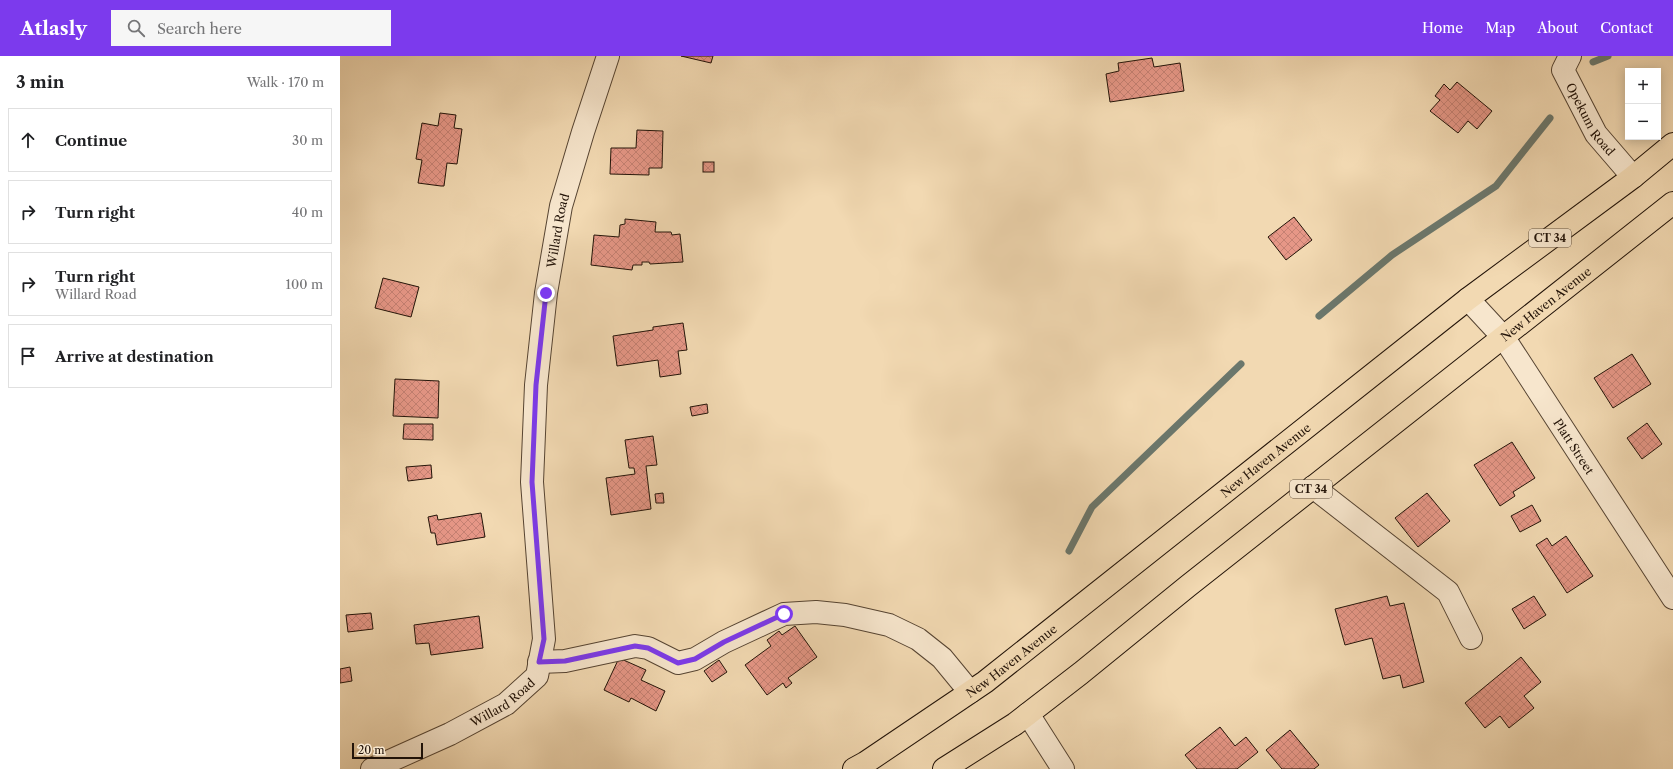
<!DOCTYPE html>
<html lang="en">
<head>
<meta charset="utf-8">
<style>
  body { margin:0; font-family:"Libre Caslon Text",serif; background:#f6f6f6; color:#202124 }
  .controls { position:absolute; right:12px; top:12px; display:grid; overflow:hidden; border-radius:0px; box-shadow:0 2px 10px #0003 }
  .controls button { width:36px; height:36px; display:grid; place-items:center; padding:0; border:0; border-bottom:1px solid #e0e0e0; background:#fff; color:#202124; font:20px sans-serif }
  .scale { position:absolute; left:12px; bottom:10px; width:71px; box-sizing:border-box; padding-left:4px; border:2px solid #221308; border-top:0; font-size:11px; line-height:14px; white-space:nowrap; color:#221308; -webkit-text-stroke:3px #f7e6cd; paint-order:stroke }
  .stop { position:absolute; width:12px; height:12px; margin:-9px; border:3px solid #7c3aed; border-radius:50%; background:#fff }
  .stop.end { background:#7c3aed; border-color:#fff; box-shadow:0 1px 4px #0008 }
  .list { margin:0; padding:0; list-style:none }
  h2 { display:flex; justify-content:space-between; align-items:center; height:52px; margin:0; padding:0 16px; font-size:17px }
  h2 small { font-size:13px; font-weight:400; color:#757577 }
  .list li { display:grid; grid-template-columns:26px 1fr auto; gap:12px; align-items:center; box-sizing:border-box; height:64px; margin:0 8px 8px; padding:0 8px; border:1px solid #e0e0e0; border-radius:0px }
  .list b { display:block; font-size:15px; white-space:nowrap }
  .list p { margin:0; font-size:13px; white-space:nowrap; color:#757577 }
  .list em { font-size:13px; font-style:normal; color:#757577 }
  .icon { flex:none; width:22px; height:22px; fill:none; stroke:currentColor; stroke-width:2; stroke-linecap:round; stroke-linejoin:round }
  .map { position:relative; flex:none; width:1333px; height:713px; overflow:hidden }
  header { display:flex; align-items:center; gap:24px; box-sizing:border-box; height:56px; padding:0 20px; background:#7c3aed; color:#fff }
  header strong { font-size:19px }
  nav { display:flex; gap:22px; margin-inline-start:auto; font-size:14px }
  .search { width:280px; height:36px; background:#f6f6f6; display:flex; align-items:center; gap:10px; box-sizing:border-box; padding:0 14px; border-radius:0px; color:#757577; font-size:15px }
  main { display:flex }
  aside { flex:1; background:#fff }
  .map>svg:first-child { display:block }
  .lines { fill:none; stroke-linecap:round; stroke-linejoin:round }
  .stream { stroke:#6b776c; stroke-width:7 }
  .building { fill:url(#building-cross-hatch); stroke:#221308 }
  .minor-casing { stroke:#564432; stroke-width:24 }
  .highway-casing { stroke:#221308; stroke-width:24 }
  .minor { stroke:#f7e6cd; stroke-width:22 }
  .highway { stroke:#f2d9b2; stroke-width:22 }
  .route { stroke:#7c3aed; stroke-width:5 }
  .labels { text-anchor:middle; dominant-baseline:central; stroke-width:3; stroke-linejoin:round; paint-order:stroke }
  .shield { fill:#f7e6cd; stroke:#625243; stroke-width:1 }
  .shield-label { font-size:11px; font-weight:bold; fill:#221308 }
  .street-label { font-size:12px; fill:#221308; stroke:#f7e6cd }
</style>
</head>
<body>
<header>
<strong>Atlasly</strong>
<div class="search"><svg class="icon" aria-label="search" viewBox="0 0 24 24"><circle cx="10" cy="10" r="6"/><path d="M15 15l6 6"/></svg>Search here</div>
<nav><a>Home</a><a>Map</a><a>About</a><a>Contact</a></nav>
</header>
<main>
<aside>
<h2>3 min<small>Walk · 170 m</small></h2>
<ul class="list">
<li><svg class="icon" aria-label="ahead" viewBox="0 0 24 24"><path d="M12 20V5M6 11l6-6 6 6"/></svg><div><b>Continue</b></div><em>30 m</em></li>
<li><svg class="icon" aria-label="right" viewBox="0 0 24 24"><path d="M7 20v-9h11M14 6l5 5-5 5"/></svg><div><b>Turn right</b></div><em>40 m</em></li>
<li><svg class="icon" aria-label="right" viewBox="0 0 24 24"><path d="M7 20v-9h11M14 6l5 5-5 5"/></svg><div><b>Turn right</b><p>Willard Road</p></div><em>100 m</em></li>
<li><svg class="icon" aria-label="arrive" viewBox="0 0 24 24"><path d="M6 21V4h12l-3 4 3 4H6"/></svg><div><b>Arrive at destination</b></div></li>
</ul>
</aside>
<div class="map">
<svg width="1333" height="713" viewBox="0 0 1333 713">
  <defs>
    <pattern id="building-cross-hatch" width="8" height="8" patternUnits="userSpaceOnUse"><rect width="8" height="8" fill="#e69787"/><path d="M0 0l8 8M0 8l8-8" fill="none" stroke="#c58173"/></pattern>
  </defs>
  <rect width="100%" height="100%" fill="#f2d9b2"/>
  <filter id="stains"><feTurbulence type="fractalNoise" baseFrequency=".005" numOctaves="4"/><feColorMatrix values="0 0 0 0 .2 0 0 0 0 .09 0 0 0 0 .02 0 0 0 .5 -.17"/></filter>
  <radialGradient id="worn" r=".72"><stop offset=".6" stop-color="#630" stop-opacity="0"/><stop offset="1" stop-color="#630" stop-opacity=".3"/></radialGradient>
  <g class="lines">
    <g class="stream">
      <polyline points="1253,6 1268,0"/>
      <polyline points="979,260 1052,199 1156,130 1210,62"/>
      <polyline points="729,495 752,451 901,308"/>
    </g>
  </g>
  <g class="building">
    <polygon points="341,0 373,0 371,7"/>
    <polygon points="812,2 814,11 840,7 844,35 770,46 766,18 779,15 778,7"/>
    <polygon points="1117,26 1152,55 1137,73 1128,65 1118,77 1090,55 1100,44 1095,40 1104,28 1110,34"/>
    <polygon points="100,57 116,59 114,72 122,73 117,108 107,107 104,130 101,130 78,127 82,104 76,103 82,67 98,70"/>
    <polygon points="297,74 323,75 322,112 309,112 309,119 270,118 271,92 296,92"/>
    <rect x="363" y="106" width="11" height="10"/>
    <polygon points="954,161 972,184 946,204 928,181"/>
    <polygon points="285,163 316,166 315,176 331,176 332,179 340,178 343,206 310,208 309,206 302,206 302,209 293,209 292,214 251,209 254,179 279,181 280,169 285,168"/>
    <polygon points="43,222 79,231 71,261 35,252"/>
    <polygon points="343,267 347,294 338,295 341,318 320,321 318,304 277,310 273,280 313,274 313,271"/>
    <polygon points="1292,298 1311,328 1273,352 1254,322"/>
    <polygon points="55,323 99,325 98,362 53,360"/>
    <polygon points="367,348 368,357 352,360 350,351"/>
    <polygon points="1307,367 1322,388 1302,403 1287,382"/>
    <polygon points="64,368 93,368 93,384 63,383"/>
    <polygon points="313,380 317,409 306,410 311,453 271,459 266,422 295,418 294,412 289,412 285,384"/>
    <polygon points="1172,386 1195,422 1173,436 1175,440 1160,450 1134,409"/>
    <polygon points="91,409 92,422 68,425 66,411"/>
    <polygon points="323,437 324,447 316,447 315,438"/>
    <polygon points="1087,437 1110,465 1078,491 1055,462"/>
    <polygon points="1192,449 1201,465 1180,476 1171,460"/>
    <polygon points="141,457 145,481 97,489 95,477 91,477 88,461 97,459 98,464"/>
    <polygon points="1226,480 1253,520 1227,537 1196,489 1207,482 1212,490"/>
    <polygon points="1047,540 1050,550 1064,547 1084,626 1063,632 1060,619 1043,623 1032,582 1005,589 995,553"/>
    <polygon points="1194,540 1206,559 1184,573 1172,553"/>
    <polygon points="31,557 33,573 8,576 6,559"/>
    <polygon points="139,560 143,592 91,599 89,587 76,588 74,569"/>
    <polygon points="455,570 477,601 448,622 452,627 446,632 443,627 427,639 405,609 431,590 427,584 439,575 442,579"/>
    <polygon points="1181,601 1201,626 1184,640 1194,652 1169,672 1160,660 1145,672 1125,647"/>
    <polygon points="279,602 306,614 301,624 325,635 316,655 291,642 289,646 264,634"/>
    <polygon points="379,604 387,616 372,626 364,615"/>
    <polygon points="10,611 12,625 0,627 0,613"/>
    <polygon points="880,671 895,690 906,681 918,696 897,713 857,713 845,699"/>
    <polygon points="950,674 979,709 974,713 942,713 926,694"/>
  </g>
  <g class="lines">
    <g class="minor-casing">
      <g id="minor">
        <path id="s1" d="M1230 0 1223 14 1256 78 1293 121"/>
        <path id="s2" d="M1128 243 1164 282 1333 542"/>
        <polyline points="973,431 1108,536 1131,582"/>
        <polyline points="199,606 225,605 295,590 308,592 338,607 355,603 384,586 444,558 476,556 505,559 549,569 578,583 602,602 630,636"/>
        <polyline points="688,658 723,713"/>
        <path id="s3" d="M32 713 110 678 166 648 197 620 204 583 192 426 196 329 206 237 221 150 243 76 268 0"/>
      </g>
    </g>
    <g class="highway-casing">
      <g id="highway">
        <path id="s4" d="M514 713 525 707 645 626 1128 243 1293 121 1333 88"/>
        <path id="s5" d="M604 713 675 668 741 617 848 530 1333 147"/>
      </g>
    </g>
    <use href="#minor" class="minor"/>
    <use href="#highway" class="highway"/>
  </g>
  <g class="lines">
    <polyline class="route" points="206,237 196,329 192,426 204,583 199,606 225,605 295,590 308,592 338,607 355,603 384,586 444,558"/>
  </g>
  <g class="labels">
    <g class="shield">
      <rect x="1189" y="173" width="42" height="18" rx="3"/>
      <rect x="950" y="424" width="42" height="18" rx="3"/>
    </g>
    <g class="shield-label">
      <text x="1210" y="182">CT 34</text>
      <text x="971" y="433">CT 34</text>
    </g>
    <g class="street-label">
      <text stroke="none"><textPath href="#s1" startOffset="72">Opekum Road</textPath></text>
      <text stroke="none"><textPath href="#s3" startOffset="639">Willard Road</textPath></text>
      <text stroke="none"><textPath href="#s5" startOffset="761">New Haven Avenue</textPath></text>
      <text stroke="none"><textPath href="#s2" startOffset="182">Platt Street</textPath></text>
      <text stroke="none"><textPath href="#s4" startOffset="515">New Haven Avenue</textPath></text>
      <text stroke="none"><textPath href="#s4" startOffset="191">New Haven Avenue</textPath></text>
      <text stroke="none"><textPath href="#s3" startOffset="147">Willard Road</textPath></text>
    </g>
  </g>
  <rect width="100%" height="100%" filter="url(#stains)"/>
  <rect width="100%" height="100%" fill="url(#worn)"/>
</svg>
<div class="controls">
<button>+</button>
<button>−</button>
</div>
<div class="scale">20 m</div>
<div class="stop" style="left:444px;top:558px"></div>
<div class="stop end" style="left:206px;top:237px"></div>
</div>
</main>
</body>
</html>
